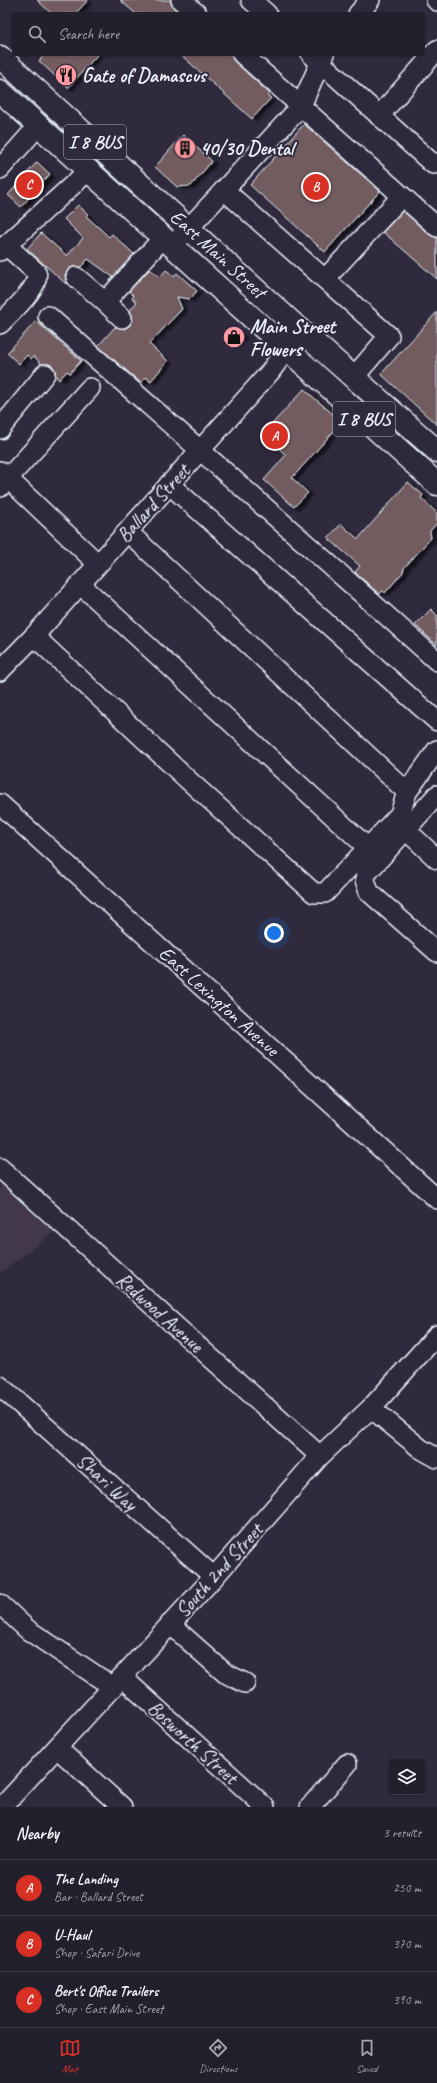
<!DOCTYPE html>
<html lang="en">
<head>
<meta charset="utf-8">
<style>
  body { margin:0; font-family:Caveat,sans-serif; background:#2b2836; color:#f1f3f6 }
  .controls { position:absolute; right:12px; bottom:12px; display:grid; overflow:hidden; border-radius:4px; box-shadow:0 1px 3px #0004 }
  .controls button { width:36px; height:36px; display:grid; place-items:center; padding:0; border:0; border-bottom:1px solid #403e4a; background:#23202e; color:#f1f3f6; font:20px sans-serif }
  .you { position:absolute; left:274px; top:933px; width:14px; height:14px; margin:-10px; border:3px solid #fff; border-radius:50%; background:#1a73e8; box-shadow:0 0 0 6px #1a73e833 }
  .badge { display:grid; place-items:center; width:26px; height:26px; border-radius:50%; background:#d93025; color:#fff; font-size:13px; font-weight:700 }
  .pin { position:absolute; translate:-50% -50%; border:2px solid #fff; box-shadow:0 1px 4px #0006 }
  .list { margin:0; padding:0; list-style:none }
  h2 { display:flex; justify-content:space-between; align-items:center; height:52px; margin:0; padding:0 16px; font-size:17px }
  h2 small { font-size:13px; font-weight:400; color:#a3a3aa }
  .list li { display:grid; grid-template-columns:26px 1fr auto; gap:12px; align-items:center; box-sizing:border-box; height:56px; padding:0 16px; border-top:1px solid #403e4a }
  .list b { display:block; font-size:15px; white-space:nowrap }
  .list p { margin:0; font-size:13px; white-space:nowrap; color:#a3a3aa }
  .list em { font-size:13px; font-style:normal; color:#a3a3aa }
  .icon { flex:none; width:22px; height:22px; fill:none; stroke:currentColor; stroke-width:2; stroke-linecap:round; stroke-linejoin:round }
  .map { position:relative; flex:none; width:437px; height:1807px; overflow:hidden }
  .search { position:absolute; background:#23202e; box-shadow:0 1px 3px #0004; left:12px; right:12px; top:12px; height:44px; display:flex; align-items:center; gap:10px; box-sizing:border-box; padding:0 14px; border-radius:4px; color:#a3a3aa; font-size:15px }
  .sheet { height:220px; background:#23202e }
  nav { display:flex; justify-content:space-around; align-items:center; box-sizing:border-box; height:56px; border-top:1px solid #403e4a; background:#23202e; font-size:11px; color:#a3a3aa }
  nav a { display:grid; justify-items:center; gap:2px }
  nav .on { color:#d93025 }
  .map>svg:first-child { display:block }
  .built { fill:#433948 }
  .building { fill:#725c60; stroke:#e8f1f8; filter:url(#shadow) }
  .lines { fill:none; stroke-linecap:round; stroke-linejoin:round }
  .minor-casing { stroke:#e8f1f8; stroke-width:22 }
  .major-casing { stroke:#e8f1f8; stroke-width:25 }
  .minor { stroke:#2f2a3d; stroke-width:19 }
  .major { stroke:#2f2a3d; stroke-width:22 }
  .labels { text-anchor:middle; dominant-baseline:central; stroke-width:4; stroke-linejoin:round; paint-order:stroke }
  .shield { fill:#2f2a3d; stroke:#b0b5c0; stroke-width:1 }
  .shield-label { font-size:19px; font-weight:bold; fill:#e8f1f8 }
  .poi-label { font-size:20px; font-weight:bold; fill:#e8f1f8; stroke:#2f2a3d; text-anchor:start }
  .street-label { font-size:20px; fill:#e8f1f8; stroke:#2f2a3d }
</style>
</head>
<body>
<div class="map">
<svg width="437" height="1807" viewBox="0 0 437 1807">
  <defs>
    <filter id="shadow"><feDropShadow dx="4.5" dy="2.5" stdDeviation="1" flood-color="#0009"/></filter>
  </defs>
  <rect width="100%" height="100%" fill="#2f2a3d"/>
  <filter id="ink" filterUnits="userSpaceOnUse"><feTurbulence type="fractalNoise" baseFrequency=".025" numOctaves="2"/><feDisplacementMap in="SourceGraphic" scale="8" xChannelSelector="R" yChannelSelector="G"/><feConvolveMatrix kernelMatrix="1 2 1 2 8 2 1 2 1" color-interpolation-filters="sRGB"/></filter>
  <g filter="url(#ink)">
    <polygon class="built" points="0,1184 54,1232 0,1273"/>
    <g class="building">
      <polygon points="37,0 88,0 75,14 52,14"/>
      <polygon points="120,0 170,0 174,8 180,14 136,14"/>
      <polygon points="45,54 98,54 68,88 39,61"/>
      <polygon points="180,54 231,54 235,62 270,94 268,96 271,98 252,119"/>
      <polygon points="304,124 380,191 325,252 250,185"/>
      <polygon points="183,135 212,161 191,186 177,187 155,167"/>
      <polygon points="37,162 50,174 21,207 8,195"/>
      <polygon points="78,205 88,214 86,216 109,237 112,234 134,254 113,277 88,259 81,267 73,267 68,270 65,275 66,284 27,249 41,233 67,256 83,238 64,219"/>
      <polygon points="403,211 430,235 437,238 437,279 383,232"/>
      <polygon points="150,269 160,277 166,270 174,276 177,273 197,291 190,299 177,297 182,309 149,344 168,361 150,382 147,377 141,383 98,346 115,327 125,329 130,325 133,320 130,310 137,302 132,298 134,296 129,291"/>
      <polygon points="437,312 437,425 381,374"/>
      <polygon points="36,321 81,361 70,373 67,371 59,380 56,376 55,370 52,365 41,364 34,356 31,359 27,355 19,364 7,353"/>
      <polygon points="233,328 242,336 234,346 225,338"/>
      <polygon points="304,389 342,422 292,478 308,493 294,507 264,480 286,455 263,434"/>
      <polygon points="408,482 423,495 421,498 437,513 437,523 430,531 431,538 404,568 403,572 385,593 383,591 379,594 355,572 360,566 328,538 341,524 358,539"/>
      <polygon points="431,609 437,615 437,645 415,625"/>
    </g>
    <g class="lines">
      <g class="minor-casing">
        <g id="minor">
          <polyline points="181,0 197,14"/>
          <polyline points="251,0 267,14"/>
          <polyline points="436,0 437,1"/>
          <polyline points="358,14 370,0"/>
          <polyline points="242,54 437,227"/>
          <polyline points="311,54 433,164 437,163"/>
          <polyline points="379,116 437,50"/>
          <polyline points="0,169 38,126"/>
          <polyline points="224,190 389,336 354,377"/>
          <polyline points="178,240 301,106 324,54"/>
          <polyline points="0,251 88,171"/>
          <polyline points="76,277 105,302"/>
          <polyline points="325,279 402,196"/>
          <path d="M48 316C178 431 309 545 437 661"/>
          <polyline points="122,318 105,302 162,239"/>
          <path d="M0 324C9 314 42 286 36 272L6 245"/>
          <polyline points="0,429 45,374"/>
          <polyline points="0,471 98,564"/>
          <polyline points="169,484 437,721"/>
          <polyline points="0,487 90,388"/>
          <polyline points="128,532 407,792"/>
          <polyline points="80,584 368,848"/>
          <polyline points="34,636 187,779 314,893 325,893 400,814 407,792 437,750"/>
          <polyline points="0,671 34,636 270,372 300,330"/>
          <polyline points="437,795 366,874 365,880 369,892 437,952"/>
          <polyline points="0,804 437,1199"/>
          <polyline points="406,830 437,859"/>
          <polyline points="0,1168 320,1456"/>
          <polyline points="0,1386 214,1577"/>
          <polyline points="371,1408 421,1449 437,1458"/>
          <polyline points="0,1604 28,1630 113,1687"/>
          <polyline points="170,1624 225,1673 245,1683"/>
          <polyline points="122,1677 265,1807"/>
          <polyline points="57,1748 122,1807"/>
          <polyline points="2,1807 214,1577 320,1456 371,1408 437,1335"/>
          <polyline points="310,1807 347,1764"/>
        </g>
      </g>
      <g class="major-casing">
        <g id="major">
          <polyline points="0,57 300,330 437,451"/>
          <polyline points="0,91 437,484"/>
        </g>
      </g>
      <use href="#minor" class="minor"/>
      <use href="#major" class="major"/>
    </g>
  </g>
  <defs>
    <g id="restaurant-disc" transform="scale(1.15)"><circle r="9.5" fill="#ff9aa2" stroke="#2f2a3d"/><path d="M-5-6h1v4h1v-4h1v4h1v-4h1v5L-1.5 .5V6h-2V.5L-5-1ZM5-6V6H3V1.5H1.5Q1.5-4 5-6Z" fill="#111"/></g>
    <g id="building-disc" transform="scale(1.15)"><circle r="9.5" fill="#ff9aa2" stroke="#2f2a3d"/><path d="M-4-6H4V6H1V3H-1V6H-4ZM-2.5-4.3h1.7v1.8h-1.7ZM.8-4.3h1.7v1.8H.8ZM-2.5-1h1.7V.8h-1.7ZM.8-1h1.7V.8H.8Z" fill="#111"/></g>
    <g id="shop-disc" transform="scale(1.15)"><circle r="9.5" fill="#ff9aa2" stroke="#2f2a3d"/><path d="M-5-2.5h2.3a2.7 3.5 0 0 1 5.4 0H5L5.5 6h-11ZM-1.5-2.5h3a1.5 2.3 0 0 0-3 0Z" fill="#111"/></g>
  </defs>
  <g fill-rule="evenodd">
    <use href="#restaurant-disc" x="66" y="75"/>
    <use href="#building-disc" x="185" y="148"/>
    <use href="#shop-disc" x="234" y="337"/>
  </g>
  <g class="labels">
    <g class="shield">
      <rect x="64" y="125" width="62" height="34" rx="3"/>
      <rect x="333" y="402" width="62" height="34" rx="3"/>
    </g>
    <g class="shield-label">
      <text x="95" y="142">I 8 BUS</text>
      <text x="364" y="419">I 8 BUS</text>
    </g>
    <g class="poi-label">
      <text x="82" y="75">Gate of Damascus</text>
      <text x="200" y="148">40/30 Dental</text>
      <text x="250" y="326">Main Street<tspan x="250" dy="23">Flowers</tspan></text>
    </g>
    <g class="street-label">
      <text transform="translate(218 254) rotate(42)">East Main Street</text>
      <text transform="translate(153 503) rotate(-48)">Ballard Street</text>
      <text transform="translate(219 1001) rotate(42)">East Lexington Avenue</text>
      <text transform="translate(160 1312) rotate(42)">Redwood Avenue</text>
      <text transform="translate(107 1482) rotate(42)">Shari Way</text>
      <text transform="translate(219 1570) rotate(-48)">South 2nd Street</text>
      <text transform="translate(193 1742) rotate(42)">Bosworth Street</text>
    </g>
  </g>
</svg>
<div class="controls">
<button><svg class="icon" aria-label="layers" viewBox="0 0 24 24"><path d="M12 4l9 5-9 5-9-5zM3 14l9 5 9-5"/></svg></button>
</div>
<div class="you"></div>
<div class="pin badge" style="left:275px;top:436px">A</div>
<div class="pin badge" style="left:316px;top:187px">B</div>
<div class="pin badge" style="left:29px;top:185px">C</div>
<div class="search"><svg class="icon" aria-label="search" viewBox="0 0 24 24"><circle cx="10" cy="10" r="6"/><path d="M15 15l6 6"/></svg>Search here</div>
</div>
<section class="sheet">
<h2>Nearby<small>3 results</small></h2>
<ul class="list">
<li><span class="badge">A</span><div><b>The Landing</b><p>Bar · Ballard Street</p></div><em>250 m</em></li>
<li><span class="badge">B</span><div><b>U-Haul</b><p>Shop · Safari Drive</p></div><em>370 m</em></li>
<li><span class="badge">C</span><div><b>Bert's Office Trailers</b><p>Shop · East Main Street</p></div><em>390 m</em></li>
</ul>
</section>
<nav>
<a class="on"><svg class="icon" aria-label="map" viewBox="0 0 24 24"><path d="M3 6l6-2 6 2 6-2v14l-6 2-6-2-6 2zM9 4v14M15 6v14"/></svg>Map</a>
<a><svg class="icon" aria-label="directions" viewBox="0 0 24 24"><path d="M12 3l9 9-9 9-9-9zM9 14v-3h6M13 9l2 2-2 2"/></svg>Directions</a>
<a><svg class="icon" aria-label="saved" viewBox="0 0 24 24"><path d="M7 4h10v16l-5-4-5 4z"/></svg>Saved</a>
</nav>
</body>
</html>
